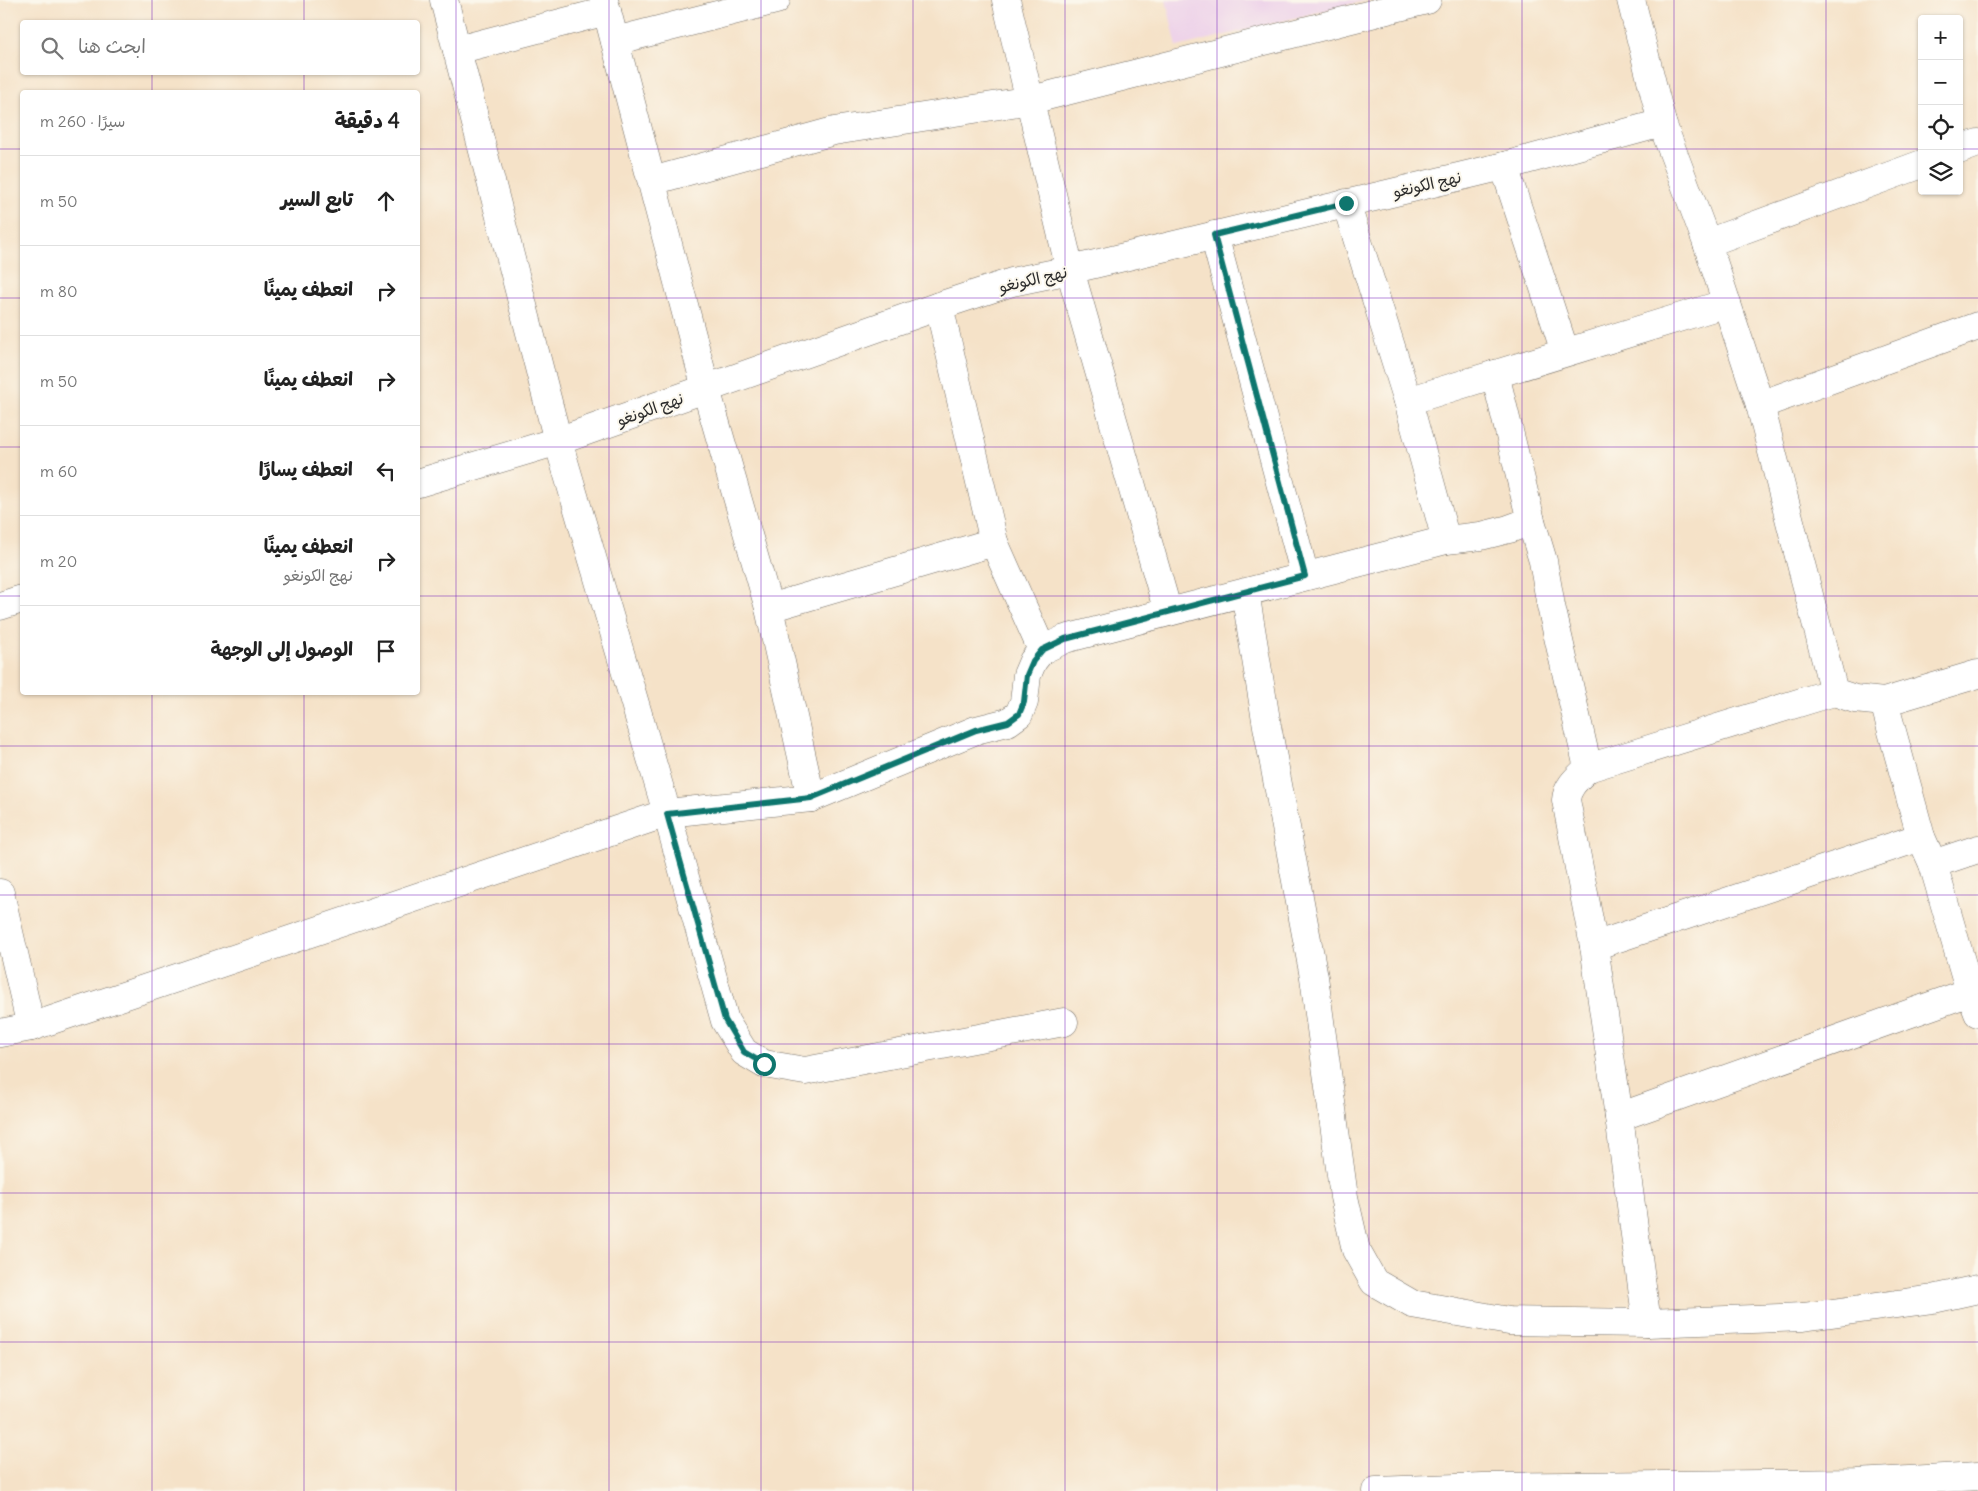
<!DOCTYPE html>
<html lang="ar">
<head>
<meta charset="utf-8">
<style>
  body { margin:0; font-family:Delius,"Playpen Sans Arabic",sans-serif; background:#f2f2f2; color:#222; direction:rtl }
  .controls { position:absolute; right:15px; top:15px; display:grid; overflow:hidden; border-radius:5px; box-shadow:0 1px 4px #0004 }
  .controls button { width:45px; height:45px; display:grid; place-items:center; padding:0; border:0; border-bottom:1px solid #e0e0e0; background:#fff; color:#222; font:25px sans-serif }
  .stop { position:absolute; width:15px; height:15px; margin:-11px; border:4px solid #0f766e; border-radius:50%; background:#fff }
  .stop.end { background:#0f766e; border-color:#fff; box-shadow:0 1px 5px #0008 }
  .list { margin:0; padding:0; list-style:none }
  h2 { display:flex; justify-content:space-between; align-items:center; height:65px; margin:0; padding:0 20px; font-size:21px }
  h2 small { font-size:16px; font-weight:400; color:#767676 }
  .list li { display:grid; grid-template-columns:32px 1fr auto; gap:15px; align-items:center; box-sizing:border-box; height:90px; padding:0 20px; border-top:1px solid #e0e0e0 }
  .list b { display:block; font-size:19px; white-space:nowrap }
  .list p { margin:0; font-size:16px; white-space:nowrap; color:#767676 }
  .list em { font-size:16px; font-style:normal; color:#767676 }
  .icon { flex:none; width:28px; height:28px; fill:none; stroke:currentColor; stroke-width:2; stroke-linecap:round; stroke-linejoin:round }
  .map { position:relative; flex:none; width:1978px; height:1491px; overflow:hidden; direction:ltr }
  .search { position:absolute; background:#fff; box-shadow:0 1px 4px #0004; left:20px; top:20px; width:400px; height:55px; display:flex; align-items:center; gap:12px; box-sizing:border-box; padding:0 18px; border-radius:5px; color:#767676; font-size:19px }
  .panel { position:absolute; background:#fff; box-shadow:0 1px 4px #0004; left:20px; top:90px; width:400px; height:605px; border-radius:5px; direction:rtl }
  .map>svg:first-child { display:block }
  .built { fill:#edd1e9 }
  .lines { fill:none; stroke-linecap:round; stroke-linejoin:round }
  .minor-casing { stroke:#726b62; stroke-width:29 }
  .minor { stroke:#fff; stroke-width:28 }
  .route { stroke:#0f766e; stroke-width:6 }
  .grid { fill:none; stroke:#7b2cbf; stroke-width:1; stroke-opacity:0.55 }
  .labels { text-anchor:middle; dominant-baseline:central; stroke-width:4; stroke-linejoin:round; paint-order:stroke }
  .street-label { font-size:16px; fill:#2b2b2b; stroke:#fbf7ec }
</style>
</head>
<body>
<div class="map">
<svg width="1978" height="1491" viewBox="0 0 1978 1491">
  <rect width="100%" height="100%" fill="#fbf7ec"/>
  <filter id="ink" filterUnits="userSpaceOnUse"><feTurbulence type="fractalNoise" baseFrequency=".02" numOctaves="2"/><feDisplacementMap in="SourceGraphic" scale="10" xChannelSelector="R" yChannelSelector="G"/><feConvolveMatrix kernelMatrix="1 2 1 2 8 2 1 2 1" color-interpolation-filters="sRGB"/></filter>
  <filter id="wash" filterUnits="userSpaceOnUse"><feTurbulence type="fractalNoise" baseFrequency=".0096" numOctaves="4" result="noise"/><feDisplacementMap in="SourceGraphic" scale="20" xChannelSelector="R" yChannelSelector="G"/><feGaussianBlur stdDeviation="1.12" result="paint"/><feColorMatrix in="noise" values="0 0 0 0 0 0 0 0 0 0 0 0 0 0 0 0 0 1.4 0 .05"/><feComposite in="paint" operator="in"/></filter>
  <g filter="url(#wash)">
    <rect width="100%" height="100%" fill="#f5e2c8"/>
    <polygon class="built" points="1166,0 1367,0 1177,47"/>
  </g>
  <g filter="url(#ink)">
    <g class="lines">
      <g class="minor-casing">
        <g id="minor">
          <polyline points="444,0 558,441 667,813 725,1021 744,1052 764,1064 805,1071 1064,1022"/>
          <polyline points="604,0 706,389 769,608 811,798"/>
          <polyline points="1006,0 1070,270 1168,612"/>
          <polyline points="1631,0 1662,123 1707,243 1760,405 1834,692 1855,699 1884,702 1978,674"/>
          <polyline points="615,41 776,0"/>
          <polyline points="457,50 607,11"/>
          <polyline points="1959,150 1978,143"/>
          <polyline points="1504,166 1565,352"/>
          <polyline points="652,181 834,131 1031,100 1427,0"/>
          <polyline points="1346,203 1408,401 1446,540"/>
          <polyline points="1214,235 1305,576"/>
          <polyline points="1707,243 1922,164"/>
          <polyline points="939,306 994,542 1042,650"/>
          <polyline points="1495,374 1531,521"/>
          <polyline points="1408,401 1727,303"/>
          <polyline points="1760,405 1978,326"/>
          <polyline points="418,483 558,441 939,306 1012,282 1070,270 1504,166 1662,123"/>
          <polyline points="0,606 22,599"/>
          <polyline points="769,608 994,542"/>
          <polyline points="1884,702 1921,837 1933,864 1970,992 1978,1013"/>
          <polyline points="1588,768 1834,692"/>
          <polyline points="1933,864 1978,849"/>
          <polyline points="0,893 31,1027"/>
          <polyline points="1594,946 1921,837"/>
          <path d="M0 1033 31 1027 667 813 811 798 976 730 1008 722 1019 714 1024 702 1027 675 1033 661 1042 650 1065 639 1446 540 1481 536 1509 529 1531 521 1543 561 1551 606 1588 768C1579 777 1567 786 1566 800L1594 946 1619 1117 1647 1323 1509 1321 1412 1304 1374 1282 1356 1250 1344 1197 1314 977 1267 726 1245 592"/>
          <polyline points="1619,1117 1970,992"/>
          <polyline points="1647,1323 1803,1317 1933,1299 1978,1289"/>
          <polyline points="1376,1491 1483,1487 1857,1483 1978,1476"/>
        </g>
      </g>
      <use href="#minor" class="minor"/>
    </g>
  </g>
  <g class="lines" filter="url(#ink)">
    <polyline class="route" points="764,1064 744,1052 725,1020 667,814 811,798 976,730 1008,722 1019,714 1024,702 1027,675 1033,661 1042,650 1065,639 1305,576 1214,235 1346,203"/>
  </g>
  <path class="grid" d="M152 0V22M304 0V22M456 0V1491M609 0V1491M761 0V1491M913 0V1491M1065 0V1491M1217 0V1491M1369 0V1491M1522 0V1491M1674 0V1491M1826 0V1491M152 72V92M304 72V92M0 149H22M418 149H1922M1959 149H1978M0 298H22M418 298H1978M0 447H22M418 447H1978M0 596H22M418 596H1978M152 692V1491M304 692V1491M0 746H1978M0 895H1978M0 1044H1978M0 1193H1978M0 1342H1978"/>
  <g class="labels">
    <g class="street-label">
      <text transform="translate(1427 184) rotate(-13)">نهج الكونغو</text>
      <text transform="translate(1033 279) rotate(-13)">نهج الكونغو</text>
      <text transform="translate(650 409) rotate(-20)">نهج الكونغو</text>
    </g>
  </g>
</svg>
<div class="controls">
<button>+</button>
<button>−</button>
<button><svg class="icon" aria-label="locate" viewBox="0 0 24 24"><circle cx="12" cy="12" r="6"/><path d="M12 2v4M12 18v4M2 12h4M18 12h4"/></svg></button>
<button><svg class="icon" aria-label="layers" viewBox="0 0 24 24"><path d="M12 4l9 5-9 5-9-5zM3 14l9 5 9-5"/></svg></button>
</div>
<div class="stop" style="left:764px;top:1064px"></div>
<div class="stop end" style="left:1346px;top:203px"></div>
<div class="search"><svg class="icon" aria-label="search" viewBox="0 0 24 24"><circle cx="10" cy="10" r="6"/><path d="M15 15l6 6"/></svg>ابحث هنا</div>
<section class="panel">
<h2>4 دقيقة<small>سيرًا · 260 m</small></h2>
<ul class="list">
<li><svg class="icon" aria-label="ahead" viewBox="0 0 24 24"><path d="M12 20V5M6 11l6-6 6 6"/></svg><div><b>تابع السير</b></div><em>50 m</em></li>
<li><svg class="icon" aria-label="right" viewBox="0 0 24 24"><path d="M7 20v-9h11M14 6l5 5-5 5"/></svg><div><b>انعطف يمينًا</b></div><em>80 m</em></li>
<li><svg class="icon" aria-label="right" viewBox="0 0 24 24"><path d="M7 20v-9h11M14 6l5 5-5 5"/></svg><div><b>انعطف يمينًا</b></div><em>50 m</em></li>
<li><svg class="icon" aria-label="left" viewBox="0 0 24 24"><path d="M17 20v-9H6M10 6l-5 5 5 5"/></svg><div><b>انعطف يسارًا</b></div><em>60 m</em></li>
<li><svg class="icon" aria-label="right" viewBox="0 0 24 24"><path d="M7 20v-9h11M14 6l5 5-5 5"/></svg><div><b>انعطف يمينًا</b><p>نهج الكونغو</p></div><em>20 m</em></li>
<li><svg class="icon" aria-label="arrive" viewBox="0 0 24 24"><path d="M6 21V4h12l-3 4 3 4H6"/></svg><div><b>الوصول إلى الوجهة</b></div></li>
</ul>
</section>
</div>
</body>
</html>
